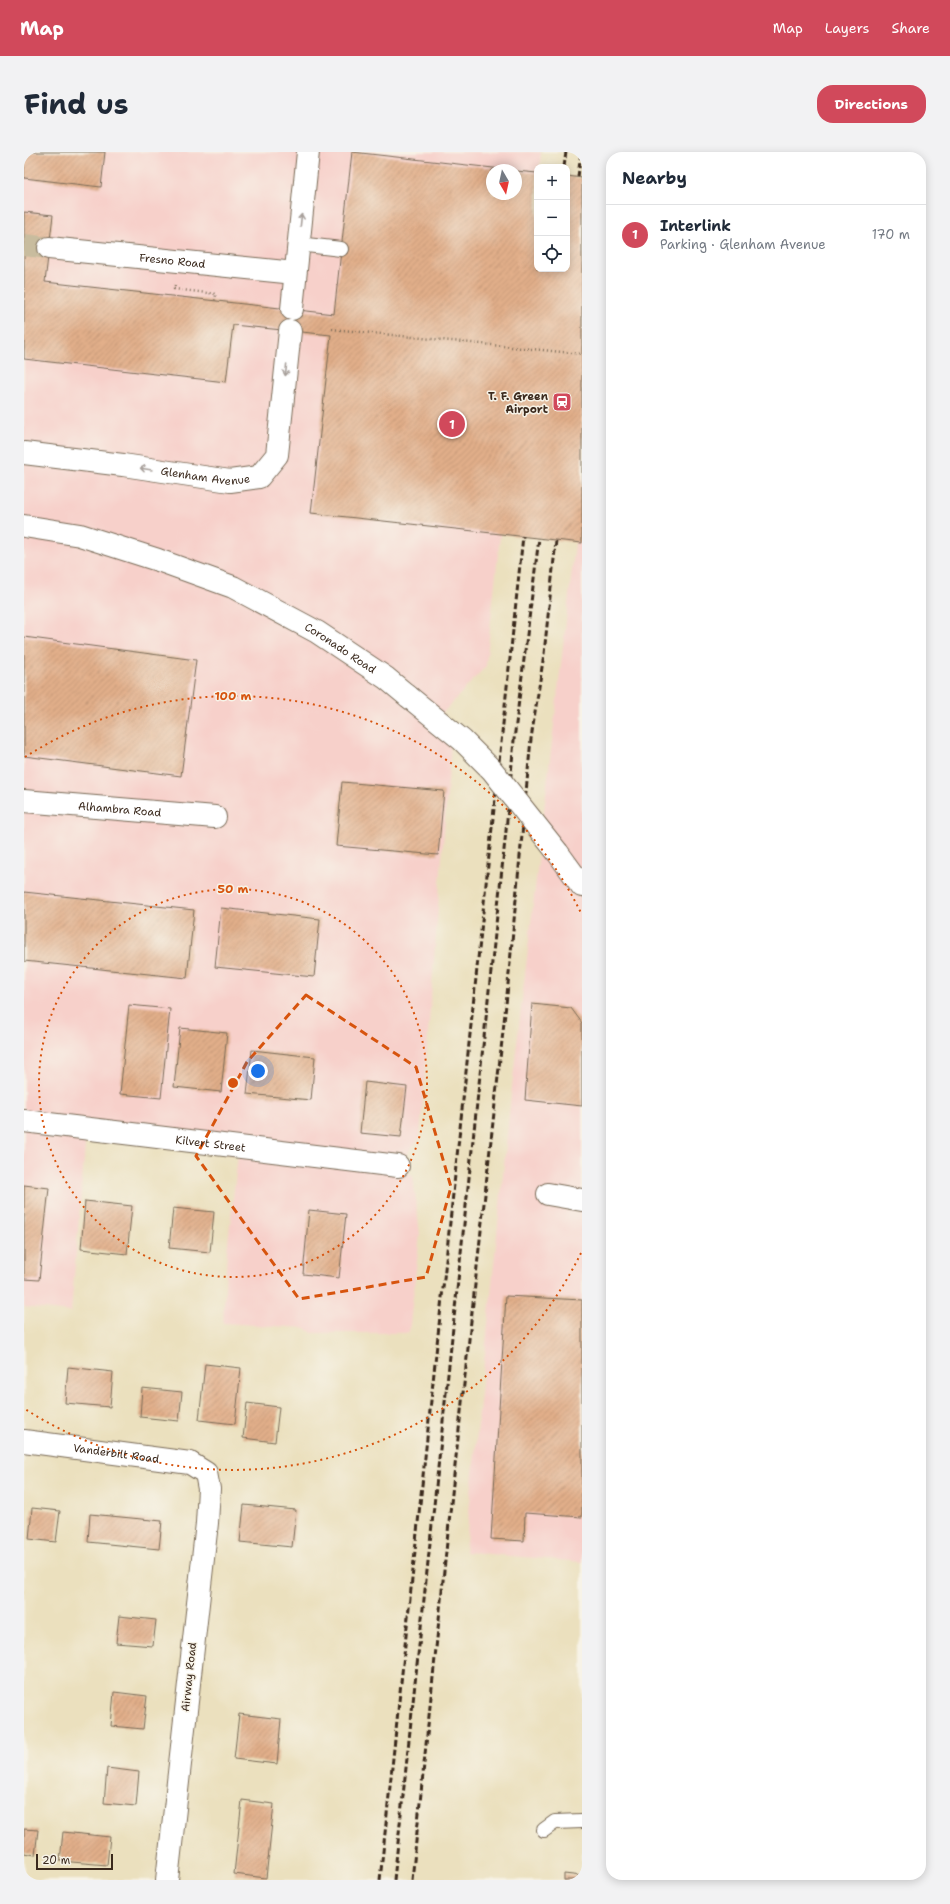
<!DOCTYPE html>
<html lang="en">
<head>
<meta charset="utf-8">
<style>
  body { margin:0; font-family:"Shantell Sans",sans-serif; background:#f2f2f3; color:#1f2937 }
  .controls { position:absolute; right:12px; top:12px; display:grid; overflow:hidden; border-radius:8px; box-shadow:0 2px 10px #0003 }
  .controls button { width:36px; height:36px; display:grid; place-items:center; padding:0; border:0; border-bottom:1px solid #e0e1e3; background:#fff; color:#1f2937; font:20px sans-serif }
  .compass { position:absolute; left:462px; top:12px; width:36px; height:36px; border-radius:50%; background:#fff; box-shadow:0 2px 10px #0003; rotate:171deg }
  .scale { position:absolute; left:12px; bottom:10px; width:77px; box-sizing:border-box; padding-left:4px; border:2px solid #3b2a1e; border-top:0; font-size:11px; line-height:14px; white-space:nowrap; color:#3b2a1e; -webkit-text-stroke:3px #f7f3e8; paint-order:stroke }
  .you { position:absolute; left:234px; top:919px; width:14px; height:14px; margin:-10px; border:3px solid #fff; border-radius:50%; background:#1a73e8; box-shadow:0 0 0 6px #1a73e833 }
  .badge { display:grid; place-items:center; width:26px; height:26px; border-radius:50%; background:#d1495b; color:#fff; font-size:13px; font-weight:700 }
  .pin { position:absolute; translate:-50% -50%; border:2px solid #fff; box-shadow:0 1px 4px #0006 }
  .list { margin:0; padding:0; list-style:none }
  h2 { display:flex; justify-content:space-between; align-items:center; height:52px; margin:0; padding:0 16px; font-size:17px }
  h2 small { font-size:13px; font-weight:400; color:#747a83 }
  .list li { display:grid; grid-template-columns:26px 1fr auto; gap:12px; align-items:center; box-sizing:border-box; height:60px; padding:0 16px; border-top:1px solid #e0e1e3 }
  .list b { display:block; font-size:15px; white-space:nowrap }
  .list p { margin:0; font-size:13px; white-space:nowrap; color:#747a83 }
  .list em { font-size:13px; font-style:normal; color:#747a83 }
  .icon { flex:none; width:22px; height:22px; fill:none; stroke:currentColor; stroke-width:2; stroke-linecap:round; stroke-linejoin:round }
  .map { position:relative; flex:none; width:558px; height:1728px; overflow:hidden; border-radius:16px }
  header { display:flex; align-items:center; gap:24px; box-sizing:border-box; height:56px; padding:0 20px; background:#d1495b; color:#fff }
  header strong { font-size:19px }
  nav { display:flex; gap:22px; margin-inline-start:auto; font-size:14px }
  .intro { display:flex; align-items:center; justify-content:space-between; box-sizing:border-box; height:96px; padding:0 24px }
  h1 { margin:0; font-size:28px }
  .button { padding:10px 18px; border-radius:16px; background:#d1495b; color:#fff; font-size:14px; font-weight:700 }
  main { display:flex; gap:24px; padding:0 24px }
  aside { flex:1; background:#fff; border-radius:16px; box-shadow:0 2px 10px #0003 }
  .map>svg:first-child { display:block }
  .built { fill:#f7d0ca; fill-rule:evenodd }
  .building { fill:url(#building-hatch) }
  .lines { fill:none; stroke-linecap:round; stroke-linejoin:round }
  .minor-tunnel { stroke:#c8bc9e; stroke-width:22; stroke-dasharray:22 11; stroke-linecap:butt }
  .service-casing { stroke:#796a56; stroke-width:16 }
  .minor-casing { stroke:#796a56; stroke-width:24 }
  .tertiary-casing { stroke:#796a56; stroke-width:24 }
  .path { stroke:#796a56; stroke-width:2.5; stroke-dasharray:1 3; stroke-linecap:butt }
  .service { stroke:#fff; stroke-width:14 }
  .minor { stroke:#fff; stroke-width:22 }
  .tertiary { stroke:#fff; stroke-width:22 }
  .rail { stroke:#3b2a1e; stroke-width:3; stroke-dasharray:6 3; stroke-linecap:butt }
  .tertiary-bridge-casing { stroke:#796a56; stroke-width:24; stroke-linecap:butt }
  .tertiary-bridge { stroke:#fff; stroke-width:22 }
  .oneway { stroke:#a79f9a }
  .marked { fill:none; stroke:#d7540e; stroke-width:3; stroke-dasharray:8 5; stroke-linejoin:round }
  .ring { fill:none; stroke:#d7540e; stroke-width:2; stroke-dasharray:2 4 }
  .labels { text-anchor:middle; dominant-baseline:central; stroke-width:3; stroke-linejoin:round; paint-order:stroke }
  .street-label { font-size:11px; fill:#3b2a1e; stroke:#f7f3e8 }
  .poi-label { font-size:11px; font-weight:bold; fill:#3b2a1e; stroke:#f7f3e8; text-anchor:end }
  .centre { fill:#d7540e; stroke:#f7f3e8; stroke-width:2 }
  .ring-label { font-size:12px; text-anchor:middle; font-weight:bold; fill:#d7540e; stroke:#f7f3e8; stroke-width:3; stroke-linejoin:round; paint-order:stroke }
</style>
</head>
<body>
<header>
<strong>Map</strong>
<nav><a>Map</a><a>Layers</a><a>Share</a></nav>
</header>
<div class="intro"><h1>Find us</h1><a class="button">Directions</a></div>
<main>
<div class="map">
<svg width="558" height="1728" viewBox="0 0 558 1728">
  <defs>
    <pattern id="building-hatch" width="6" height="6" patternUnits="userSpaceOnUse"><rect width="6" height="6" fill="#e2af8a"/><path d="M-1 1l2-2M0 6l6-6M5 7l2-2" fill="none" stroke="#b88f70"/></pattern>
  </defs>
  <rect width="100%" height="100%" fill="#f7f3e8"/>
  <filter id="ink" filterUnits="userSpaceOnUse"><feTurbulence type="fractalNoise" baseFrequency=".025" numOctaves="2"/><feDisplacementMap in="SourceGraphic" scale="8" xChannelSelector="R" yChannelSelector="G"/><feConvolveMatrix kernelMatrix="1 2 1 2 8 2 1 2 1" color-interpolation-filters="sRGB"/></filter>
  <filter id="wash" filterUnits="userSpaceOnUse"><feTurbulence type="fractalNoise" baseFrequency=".012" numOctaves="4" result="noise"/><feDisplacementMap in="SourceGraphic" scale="16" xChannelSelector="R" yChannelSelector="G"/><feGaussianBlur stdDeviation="0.9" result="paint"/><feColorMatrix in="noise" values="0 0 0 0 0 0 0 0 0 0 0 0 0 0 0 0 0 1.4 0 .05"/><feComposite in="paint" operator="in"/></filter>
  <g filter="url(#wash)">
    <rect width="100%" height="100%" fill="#ebe0be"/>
    <g class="built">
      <path d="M0 0H517L516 15H513V40L462 514 417 563 428 579 396 985 374 1014 389 1024 396 1082 385 1181H288L282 1176 199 1171 203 1099 214 1003 62 983 47 1160 0 1155ZM468 18H492V42H468Z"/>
      <polygon points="558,331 558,1410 441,1400 487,943"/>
    </g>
    <g id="blocks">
      <g class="building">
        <polygon points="0,0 81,0 77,35 0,26"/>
        <polygon points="328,0 478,17 468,18 468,42 492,42 492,19 513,21 513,117 543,117 543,24 558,26 558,391 287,361 307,183 209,173 202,230 0,207 0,60 29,63 21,130 310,162"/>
        <polygon points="0,485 172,508 157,624 0,604"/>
        <polygon points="318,630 420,639 414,703 312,694"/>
        <polygon points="0,740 170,758 163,826 0,809"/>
        <polygon points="197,756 296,767 290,825 191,815"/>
        <polygon points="508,852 547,856 558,871 558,954 501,948"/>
        <polygon points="105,853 146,857 137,946 96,942"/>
        <polygon points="156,876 203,881 197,940 150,935"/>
        <polygon points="228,898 291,905 287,948 223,942"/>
        <polygon points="341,930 383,935 377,985 336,981"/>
        <polygon points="0,1033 25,1036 15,1128 0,1127"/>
        <polygon points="61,1049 108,1054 103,1102 57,1097"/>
        <polygon points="149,1056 190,1060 186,1100 145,1096"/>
        <polygon points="285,1058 322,1062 315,1126 279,1122"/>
        <polygon points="482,1144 558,1148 558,1365 501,1361 500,1389 467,1387"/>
        <polygon points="181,1212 217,1216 211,1272 175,1268"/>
        <polygon points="44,1215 89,1220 86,1255 41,1251"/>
        <polygon points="118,1236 158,1240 155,1269 116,1265"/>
        <polygon points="223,1251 255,1255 251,1290 219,1286"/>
        <polygon points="220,1353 272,1358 268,1395 216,1390"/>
        <polygon points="8,1356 36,1359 32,1390 5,1387"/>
        <polygon points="66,1362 138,1369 135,1397 64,1390"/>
        <polygon points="95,1464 132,1468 129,1494 92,1491"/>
        <polygon points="90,1540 123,1544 119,1577 87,1574"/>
        <polygon points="215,1562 257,1567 253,1612 210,1607"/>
        <polygon points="83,1616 115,1620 112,1654 80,1651"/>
        <polygon points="218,1648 250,1652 242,1726 210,1722"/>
        <polygon points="0,1677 14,1678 11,1703 0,1701"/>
        <polygon points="39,1680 86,1685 83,1713 36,1709"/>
        <polygon points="540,1722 558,1724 558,1728 540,1728"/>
      </g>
    </g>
  </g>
  <g filter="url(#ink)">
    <use href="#blocks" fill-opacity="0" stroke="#796a56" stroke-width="1"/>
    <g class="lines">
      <polyline class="minor-tunnel" points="0,93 25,96"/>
      <g class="service-casing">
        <g id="service">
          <polyline points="274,92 317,97"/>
          <polyline points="520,1678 531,1670 558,1669"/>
        </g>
      </g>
      <g class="minor-casing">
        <g id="minor">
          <path id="s1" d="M25 96 271 121"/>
          <polyline points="268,157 284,0"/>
          <path id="s2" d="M0 301 99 313 206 329 235 325 253 303 266 179"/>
          <path id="s3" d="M0 649 191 665"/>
          <path id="s4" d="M0 969 374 1014"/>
          <polyline points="524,1042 558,1048"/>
          <path id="s5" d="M0 1289 166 1311 182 1321 185 1337 183 1371 143 1728"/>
        </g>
      </g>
      <g class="tertiary-casing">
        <g id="tertiary">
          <path id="s6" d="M0 374 56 383 134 408 209 435 293 480 362 526 385 545"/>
          <polyline points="534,701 558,734"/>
        </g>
      </g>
      <g class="path">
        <polyline points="151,133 150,137 192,142 191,149"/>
        <polyline points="308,177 558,202"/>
      </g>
      <use href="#service" class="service"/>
      <use href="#minor" class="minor"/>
      <use href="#tertiary" class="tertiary"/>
      <g class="rail">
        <polyline points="540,15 542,0"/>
        <polyline points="554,25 557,0"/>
        <polyline points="356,1728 499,384"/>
        <polyline points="370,1728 482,679 490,588 515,386"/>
        <polyline points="388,1728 429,1332 483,843 507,587 520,502 532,388"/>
      </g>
      <g class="tertiary-bridge-casing">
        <polyline id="tertiary-bridge" points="385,545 438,588 468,618 534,701"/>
      </g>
      <use href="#tertiary-bridge" class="tertiary-bridge"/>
    </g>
    <defs><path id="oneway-shaft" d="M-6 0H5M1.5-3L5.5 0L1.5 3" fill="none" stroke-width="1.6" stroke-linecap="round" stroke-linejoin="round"/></defs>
    <g class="oneway">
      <use href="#oneway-shaft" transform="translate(277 68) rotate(-84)"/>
      <use href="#oneway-shaft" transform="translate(262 218) rotate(96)"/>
      <use href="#oneway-shaft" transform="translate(122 317) rotate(-171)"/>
    </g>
  </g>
  <path class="marked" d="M282 843 392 915 427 1035 402 1125 275 1147 172 1004 223 910Z"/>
  <g class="ring">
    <circle cx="209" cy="931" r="194"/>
    <path d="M557 1101A387 387 0 0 1 1 1257M1 605A387 387 0 0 1 557 761"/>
  </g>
  <defs>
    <g id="station-square" transform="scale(1)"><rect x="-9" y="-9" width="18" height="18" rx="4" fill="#d1495b" stroke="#f7f3e8"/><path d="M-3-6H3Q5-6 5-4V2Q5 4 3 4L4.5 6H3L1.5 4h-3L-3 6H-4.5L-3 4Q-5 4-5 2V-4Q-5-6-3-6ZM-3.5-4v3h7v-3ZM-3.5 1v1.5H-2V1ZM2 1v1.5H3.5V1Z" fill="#fff"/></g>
  </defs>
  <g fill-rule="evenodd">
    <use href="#station-square" x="538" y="250"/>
  </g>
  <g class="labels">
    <g class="street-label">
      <text stroke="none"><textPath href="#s1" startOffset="124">Fresno Road</textPath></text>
      <text stroke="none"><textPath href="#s2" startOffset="183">Glenham Avenue</textPath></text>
      <text stroke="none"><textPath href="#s6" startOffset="342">Coronado Road</textPath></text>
      <text stroke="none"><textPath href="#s3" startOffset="96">Alhambra Road</textPath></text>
      <text stroke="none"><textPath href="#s4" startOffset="188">Kilvert Street</textPath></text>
      <text stroke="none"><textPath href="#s5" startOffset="93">Vanderbilt Road</textPath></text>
      <text transform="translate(165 1525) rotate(-84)">Airway Road</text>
    </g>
    <g class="poi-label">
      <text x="524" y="244">T. F. Green<tspan x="524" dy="13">Airport</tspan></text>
    </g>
  </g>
  <circle cx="209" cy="931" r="6" class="centre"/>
  <g class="ring-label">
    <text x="209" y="548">100 m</text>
    <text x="209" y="741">50 m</text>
  </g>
</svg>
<div class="controls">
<button>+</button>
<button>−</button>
<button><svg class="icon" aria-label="locate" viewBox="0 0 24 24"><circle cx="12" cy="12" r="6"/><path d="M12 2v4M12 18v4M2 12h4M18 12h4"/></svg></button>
</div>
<svg class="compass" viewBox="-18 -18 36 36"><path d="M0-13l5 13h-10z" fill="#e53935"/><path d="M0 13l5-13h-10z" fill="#747a83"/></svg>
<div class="scale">20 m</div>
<div class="you"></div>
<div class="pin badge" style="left:428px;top:272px">1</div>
</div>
<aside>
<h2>Nearby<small></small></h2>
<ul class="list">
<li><span class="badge">1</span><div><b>Interlink</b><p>Parking · Glenham Avenue</p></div><em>170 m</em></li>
</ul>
</aside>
</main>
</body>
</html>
